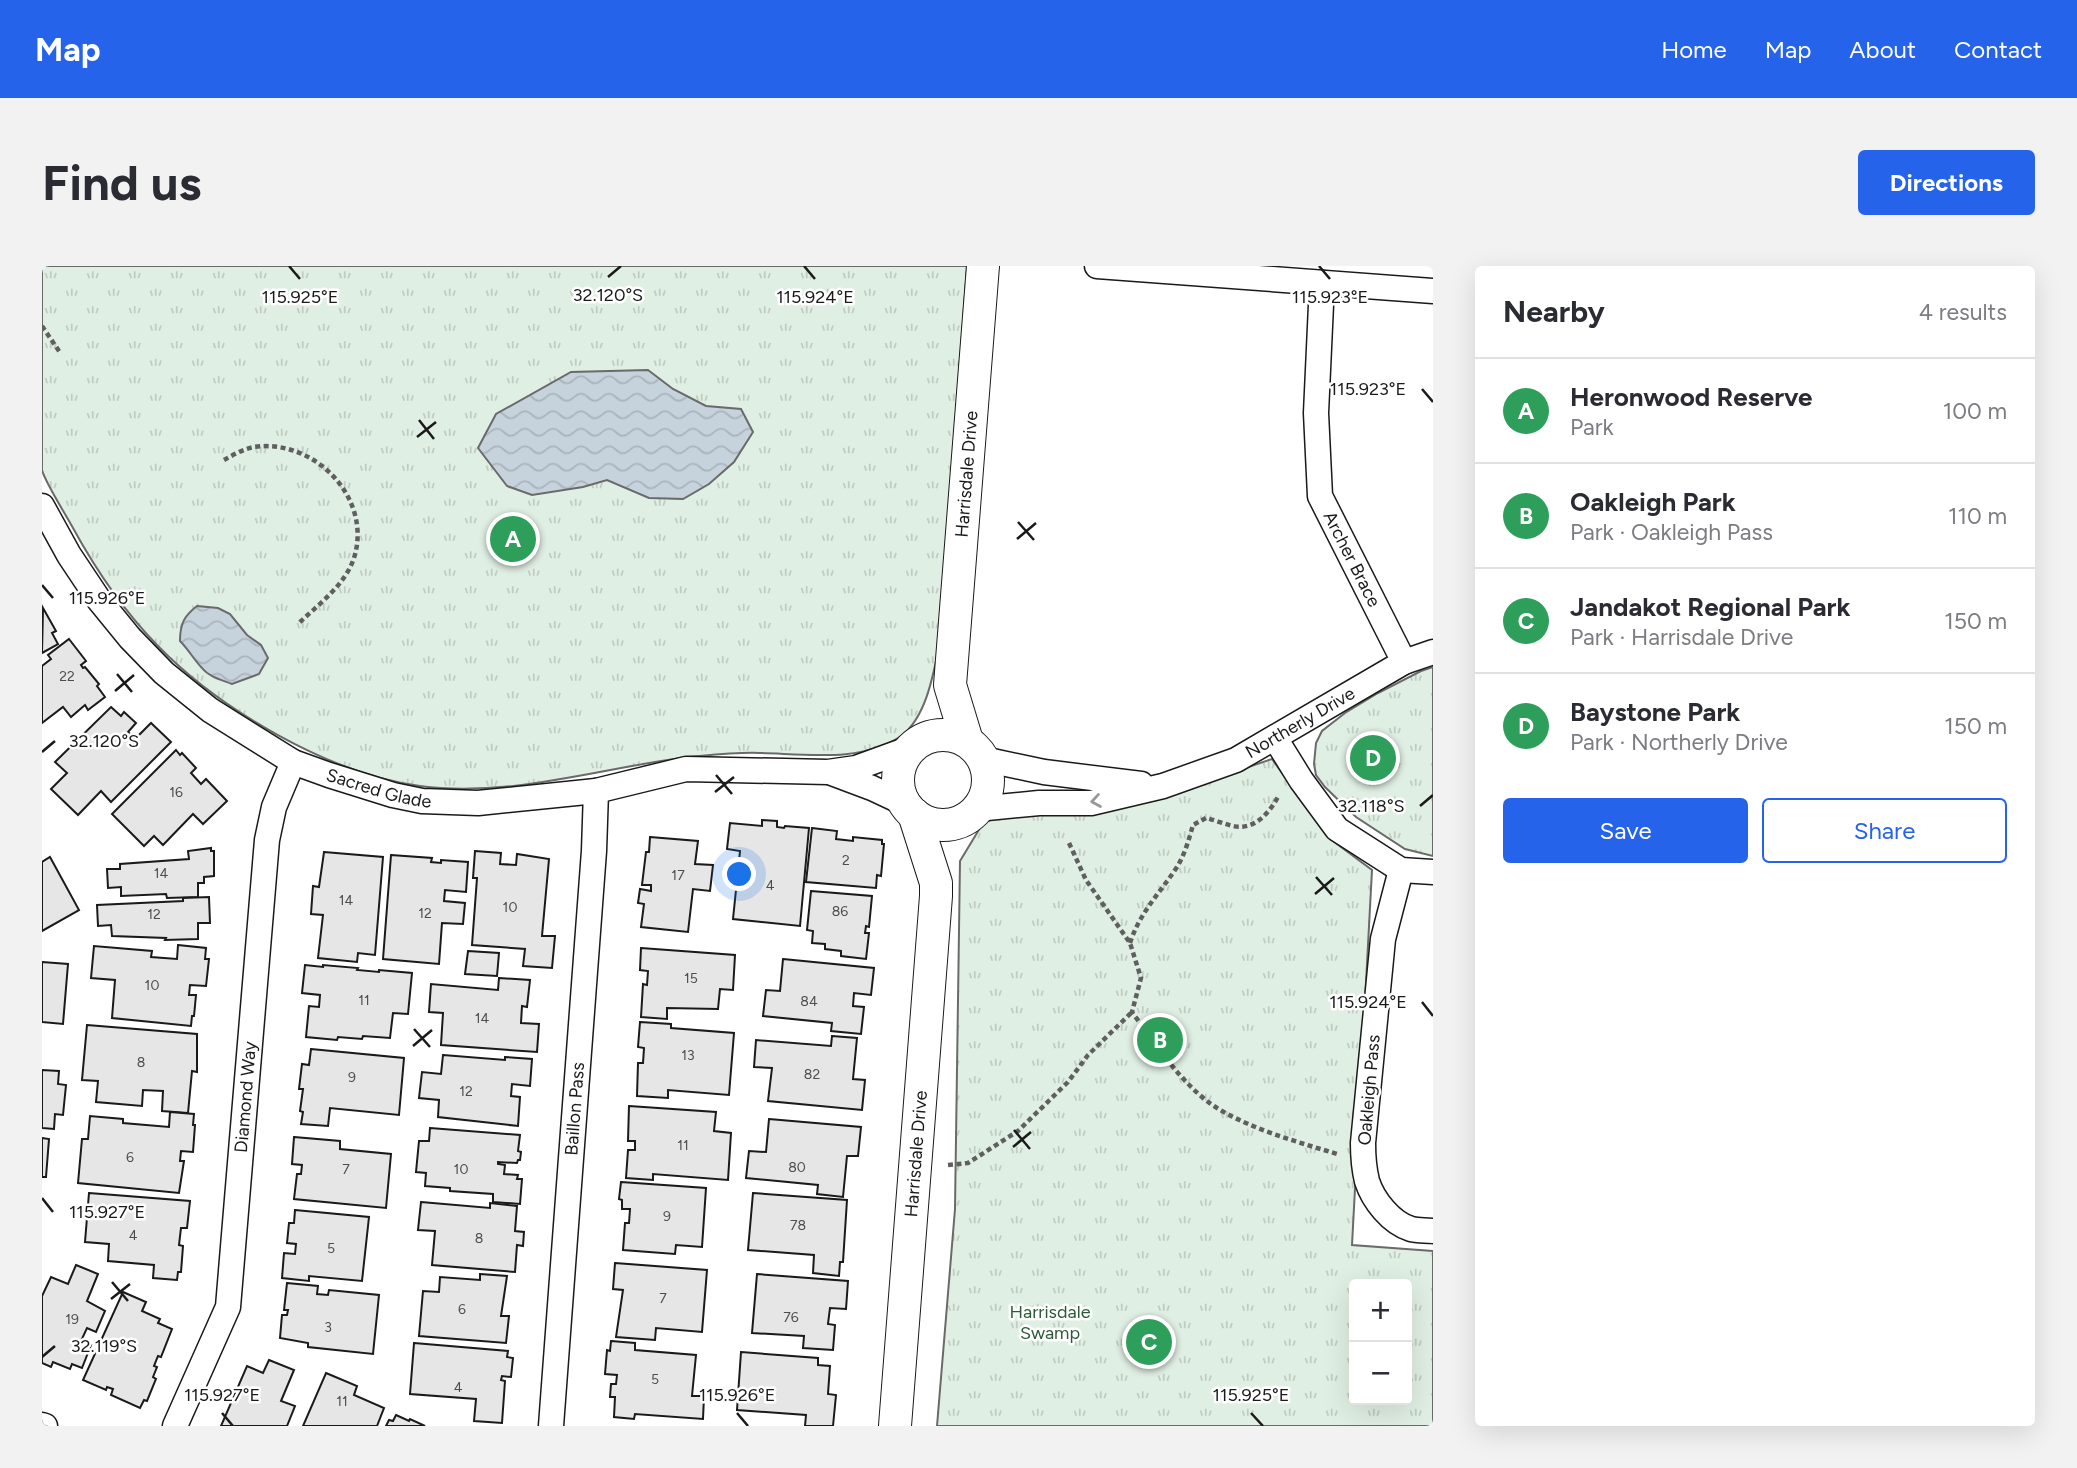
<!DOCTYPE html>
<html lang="en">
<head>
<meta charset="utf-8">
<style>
  body { margin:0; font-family:Figtree,sans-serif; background:#f2f2f3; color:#2b2b33 }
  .controls { position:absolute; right:21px; bottom:21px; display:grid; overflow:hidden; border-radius:7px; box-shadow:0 7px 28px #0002 }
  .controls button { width:63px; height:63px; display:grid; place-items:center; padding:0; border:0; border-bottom:2px solid #e1e1e2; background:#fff; color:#2b2b33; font:35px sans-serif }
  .you { position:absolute; left:698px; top:609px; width:24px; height:24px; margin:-18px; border:5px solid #fff; border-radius:50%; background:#1a73e8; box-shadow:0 0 0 10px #1a73e833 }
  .badge { display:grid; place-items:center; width:46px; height:46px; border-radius:50%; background:#2563eb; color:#fff; font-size:23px; font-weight:700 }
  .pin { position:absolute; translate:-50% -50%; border:4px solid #fff; box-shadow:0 2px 7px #0006 }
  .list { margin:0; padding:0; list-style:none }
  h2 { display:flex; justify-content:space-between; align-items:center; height:91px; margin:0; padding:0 28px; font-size:30px }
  h2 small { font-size:23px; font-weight:400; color:#7c7c81 }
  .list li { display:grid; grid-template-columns:46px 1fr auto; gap:21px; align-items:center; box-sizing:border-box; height:105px; padding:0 28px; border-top:2px solid #e1e1e2 }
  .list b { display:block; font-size:26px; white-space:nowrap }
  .list p { margin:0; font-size:23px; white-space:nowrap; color:#7c7c81 }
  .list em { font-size:23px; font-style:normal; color:#7c7c81 }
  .actions { display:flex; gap:14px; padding:21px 28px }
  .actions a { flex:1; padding:16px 0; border:2px solid #2563eb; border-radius:7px; text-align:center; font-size:24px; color:#2563eb }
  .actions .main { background:#2563eb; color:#fff }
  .map { position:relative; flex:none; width:1391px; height:1160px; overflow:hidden; border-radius:7px }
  header { display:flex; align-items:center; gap:42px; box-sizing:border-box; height:98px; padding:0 35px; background:#2563eb; color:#fff }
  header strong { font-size:33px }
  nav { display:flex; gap:38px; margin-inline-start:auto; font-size:24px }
  .intro { display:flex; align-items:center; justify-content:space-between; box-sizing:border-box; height:168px; padding:0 42px }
  h1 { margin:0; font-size:49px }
  .button { padding:18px 32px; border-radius:7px; background:#2563eb; color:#fff; font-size:24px; font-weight:700 }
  main { display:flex; gap:42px; padding:0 42px }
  aside { flex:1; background:#fff; border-radius:7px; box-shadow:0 7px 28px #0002 }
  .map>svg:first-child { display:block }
  .park { fill:url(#park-tufts); stroke:#6a6a6a; stroke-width:2; fill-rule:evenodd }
  .water { fill:url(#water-waves); stroke:#6a6a6a; stroke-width:2 }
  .building { fill:#e6e6e6; stroke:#1a1a1a; stroke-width:2 }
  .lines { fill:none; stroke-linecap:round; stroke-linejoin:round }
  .minor-casing { stroke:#1a1a1a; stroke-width:27 }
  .tertiary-casing { stroke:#1a1a1a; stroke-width:34 }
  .path { stroke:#5f5f5f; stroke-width:4.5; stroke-dasharray:5 3.5; stroke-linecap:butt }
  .minor { stroke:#fff; stroke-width:24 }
  .tertiary { stroke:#fff; stroke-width:32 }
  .oneway { stroke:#989898 }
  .ticks { fill:none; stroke:#1a1a1a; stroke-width:2.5 }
  .labels { text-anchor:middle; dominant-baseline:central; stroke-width:5; stroke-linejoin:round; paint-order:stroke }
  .number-label { font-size:14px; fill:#4d4d4d }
  .street-label { font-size:18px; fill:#1a1a1a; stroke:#fff }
  .park-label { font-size:18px; fill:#2b5a34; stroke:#fff }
  .ticks-label { font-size:18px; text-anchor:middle; fill:#1a1a1a; stroke:#fff; stroke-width:5; stroke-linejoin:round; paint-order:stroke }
</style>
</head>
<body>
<header>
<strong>Map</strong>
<nav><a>Home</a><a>Map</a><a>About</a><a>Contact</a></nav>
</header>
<div class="intro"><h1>Find us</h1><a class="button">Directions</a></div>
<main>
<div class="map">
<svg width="1391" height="1160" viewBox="0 0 1391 1160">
  <defs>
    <pattern id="park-tufts" width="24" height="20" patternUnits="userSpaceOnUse" patternTransform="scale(1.75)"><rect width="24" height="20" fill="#e0efe3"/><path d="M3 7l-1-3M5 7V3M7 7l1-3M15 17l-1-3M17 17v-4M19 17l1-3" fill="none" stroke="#c0ccc2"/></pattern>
    <pattern id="water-waves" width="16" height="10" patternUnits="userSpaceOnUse" patternTransform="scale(1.75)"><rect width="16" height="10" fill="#c6d2dc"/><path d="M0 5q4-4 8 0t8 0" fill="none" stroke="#aab4bc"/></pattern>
  </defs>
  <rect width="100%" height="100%" fill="#fff"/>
  <g class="park">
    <path d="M0 0H925L898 375C892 405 885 451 859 470 821 497 762 488 718 487 695 486 669 489 646 491 558 502 468 532 378 520 288 508 178 444 115 379 82 345 54 304 31 262 24 249 3 216 0 204 0 189 0 161 0 145 0 97 0 48 0 0Z"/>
    <polygon points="1391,401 1391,590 1363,583 1314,551 1283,521 1274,509 1272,498 1274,477 1280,465 1303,447 1336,427 1379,405"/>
    <path d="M1230 493 1287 572 1330 604 1310 979 1391 985V1160H895L913 943 918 595 941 557 972 544 1168 514ZM1312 1018H1365V1134H1312Z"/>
  </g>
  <g class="water">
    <polygon points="606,104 631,123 664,140 699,143 711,166 692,196 667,218 641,233 607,232 565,214 541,221 490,229 465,220 436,182 454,148 529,106"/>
    <path d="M155 340 176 342 188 348 205 369 219 379 226 392 217 408 190 418C180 414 167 411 160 402 152 394 147 384 138 375 138 358 142 350 155 340Z"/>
  </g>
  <g class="building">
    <polygon points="1,342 14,365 10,367 16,378 0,387"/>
    <polygon points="27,373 44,395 39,399 41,402 43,401 57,418 55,420 63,431 46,444 43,439 29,451 21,441 0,457 0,400 9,393 6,389"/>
    <polygon points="69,441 79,450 82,446 94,457 86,466 93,473 109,457 129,476 69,536 59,525 36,549 9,523 25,507 13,496"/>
    <polygon points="134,484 138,489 140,487 154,502 149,507 159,518 164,513 185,535 161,558 151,548 121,579 112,570 102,580 70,548"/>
    <polygon points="720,554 735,555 735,561 742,562 743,560 767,562 758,660 691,653 698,585 685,583 688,557 720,560"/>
    <polygon points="770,562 795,565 794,573 811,575 811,571 840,574 840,578 842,578 839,610 835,609 834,622 764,616"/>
    <polygon points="608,571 656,575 653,598 671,599 668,625 651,623 646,666 599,661 602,638 596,637 598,623 609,625 609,619 600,619 604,586 607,586"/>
    <polygon points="169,582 169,585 172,585 172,610 162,611 162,617 156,617 156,631 125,632 124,628 79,630 79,621 66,622 65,603 78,603 78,598 147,593 146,585"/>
    <polygon points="433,585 459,587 458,598 474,599 475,588 507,593 500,670 513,670 510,702 481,700 483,683 430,679 435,612 431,612"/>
    <polygon points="282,586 341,591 333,689 316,687 315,696 276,692 281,649 269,648 271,620 277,621"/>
    <polygon points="349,589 390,592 389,596 399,597 399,594 426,596 424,626 403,624 402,635 423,637 421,658 400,657 397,698 341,693"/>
    <polygon points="8,591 37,644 0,665 0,596"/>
    <polygon points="769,625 830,630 827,661 824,660 823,667 827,667 824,693 799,690 799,685 783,683 783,678 770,677 771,665 765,664"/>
    <polygon points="167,631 168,657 156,657 156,673 123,674 124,672 70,670 69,659 56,660 55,639 141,635 141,632"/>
    <polygon points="136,679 164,682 163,693 167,693 164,720 148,719 147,729 154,729 152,750 150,750 149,760 70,752 73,714 49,712 52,680 110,685 109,691 135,693"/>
    <polygon points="599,682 693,689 691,724 678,723 676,743 625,742 625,753 599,751 601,718 605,719 606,705 598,704"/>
    <polygon points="426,685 457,687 455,710 423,708"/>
    <polygon points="741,693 832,702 829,729 812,727 811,740 822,741 819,768 789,765 790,757 721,750 724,724 738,725"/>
    <polygon points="0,696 26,698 21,758 0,756"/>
    <polygon points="263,699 281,701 281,699 316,702 315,704 337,706 337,704 370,707 366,748 351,747 348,772 321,770 320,773 296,771 295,774 264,771 267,740 277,741 278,729 260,727"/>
    <polygon points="457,712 488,714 485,741 480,740 479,757 497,758 495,786 399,779 401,747 387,746 389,718 456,724"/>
    <polygon points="598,756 629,758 629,762 692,767 687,829 626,824 626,832 595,830 596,797 601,797 602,782 596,781"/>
    <polygon points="45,759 155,768 155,806 150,805 146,847 120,845 121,825 101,824 100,840 54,836 56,815 40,814"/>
    <polygon points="790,770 815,772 811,813 823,814 820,844 726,835 730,802 712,801 714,774 789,780"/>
    <polygon points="269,783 362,792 357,849 288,842 286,860 259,858 261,846 258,845 261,823 257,823 260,798 267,799"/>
    <polygon points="401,789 463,794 463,791 490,793 488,820 470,818 469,830 478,831 476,860 396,851 397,834 377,832 380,806 399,808"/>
    <polygon points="0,804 17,805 16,818 24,819 21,849 13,848 12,863 0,862"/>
    <polygon points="587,840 674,846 672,865 689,867 686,914 611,908 611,914 584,912 586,884 593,884 593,875 586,875"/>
    <polygon points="128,846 152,848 151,859 153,859 151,886 139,885 138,895 142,895 137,927 36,917 40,873 46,873 48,850 81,853 81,857 127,861"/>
    <polygon points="727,853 819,861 816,890 805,890 801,931 775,928 776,919 704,912 707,885 724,886"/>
    <polygon points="388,862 478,869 476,885 479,886 478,894 476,894 475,897 456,896 456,898 463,899 462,908 476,909 475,913 480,913 478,938 451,936 451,928 408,925 408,922 383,920 384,907 374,906 377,875 387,875"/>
    <polygon points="252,871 298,875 298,883 349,888 344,942 252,933 255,908 259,908 260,899 250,898"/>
    <polygon points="0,872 7,873 4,911 0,911"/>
    <polygon points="579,916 664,922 660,981 634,979 633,988 581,984 583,957 587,957 588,943 580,943 580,934 577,933"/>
    <polygon points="47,927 148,935 145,962 139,962 137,979 141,980 139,1006 136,1006 135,1014 111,1012 112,999 66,995 67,978 43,976"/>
    <polygon points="711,927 805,934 801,996 798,996 797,1010 771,1007 772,989 706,984"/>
    <polygon points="379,936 448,942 448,937 475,940 473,965 482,966 481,980 475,979 473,1006 390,999 393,965 376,964"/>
    <polygon points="253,944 327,951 320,1015 267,1010 267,1015 240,1012 242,987 253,988 254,978 245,977 247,957 252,957"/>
    <polygon points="573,997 665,1004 660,1066 614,1062 613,1074 574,1071 581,1024 571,1023"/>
    <polygon points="34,999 56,1008 45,1035 63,1045 54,1066 45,1062 39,1075 49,1079 40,1102 30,1098 28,1103 11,1096 9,1101 0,1097 0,1030 9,1011 26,1018"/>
    <polygon points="438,1008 465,1010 459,1050 467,1050 464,1077 377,1070 381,1025 397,1026 398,1011 438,1014"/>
    <polygon points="715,1008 806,1015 804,1043 788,1042 786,1058 793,1059 791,1084 761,1082 762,1070 710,1067"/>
    <polygon points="245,1017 276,1020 275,1028 286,1029 287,1024 337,1029 331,1088 266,1081 266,1077 238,1072 240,1049 245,1049 246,1044 242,1044"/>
    <polygon points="81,1026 104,1036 100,1045 118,1053 116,1057 130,1063 119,1091 116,1090 112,1100 115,1101 111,1111 114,1113 105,1135 102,1134 98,1142 69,1129 71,1123 65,1121 64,1124 41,1114"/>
    <polygon points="569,1075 593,1077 593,1084 654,1089 650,1130 662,1130 661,1153 593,1148 592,1153 572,1151 573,1131 568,1131 569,1118 574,1118 575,1109 563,1108 565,1084 568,1085"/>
    <polygon points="372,1077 466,1085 465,1091 471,1092 469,1111 460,1110 459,1114 463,1115 460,1157 432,1155 434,1133 368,1128"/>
    <polygon points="699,1086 776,1092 776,1099 788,1100 786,1128 794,1129 791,1160 763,1160 764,1149 695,1144"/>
    <polygon points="227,1094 252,1104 239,1135 253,1140 245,1160 179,1160 205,1100 221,1107"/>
    <polygon points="284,1107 315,1120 312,1129 342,1142 335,1160 261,1160"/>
    <polygon points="354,1149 367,1155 368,1153 383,1160 344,1160 347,1154 351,1155"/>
  </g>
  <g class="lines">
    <g class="minor-casing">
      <g id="minor">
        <polyline points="1055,0 1391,25"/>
        <path id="s1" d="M1280 17 1274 147 1278 230 1362 396"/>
        <path id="s2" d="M0 240 27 289 57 334 88 372 122 407 168 444 251 496 287 509 351 529 380 535 436 537 554 525 644 503 786 506 814 502 869 482"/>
        <polyline points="1233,472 1259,514 1295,563 1359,604 1391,606"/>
        <polyline points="941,493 1002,506 1099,518"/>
        <polyline points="790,507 830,522 862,537"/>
        <path id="s3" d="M935 543 997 537H1049L1121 520 1194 494 1362 396 1391 386"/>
        <path d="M1359 604 1341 673 1321 877C1321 890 1322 903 1325 915 1331 934 1349 957 1369 963 1376 965 1384 964 1391 965"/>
        <polyline points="0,1159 3,1160"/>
        <path id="s4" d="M133 1160 186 1041 225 574 232 541 251 496"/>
        <path id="s5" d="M509 1160 552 585 554 525"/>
      </g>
    </g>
    <g class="tertiary-casing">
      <g id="tertiary">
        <circle cx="901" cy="514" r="45"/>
        <path id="s6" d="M925 475 908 419 941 0"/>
        <path id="s7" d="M853 1160 894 630V617L872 548"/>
      </g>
    </g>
    <g class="path">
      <polyline points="0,60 19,88"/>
      <path d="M182 194C191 189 201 183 212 181 272 172 331 232 312 292 303 319 277 338 257 357"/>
      <path d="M1027 577 1044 614 1088 677 1099 712 1090 746C1114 779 1144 825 1180 845 1215 865 1256 876 1295 888"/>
      <path d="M1088 677C1098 646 1118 627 1135 601 1143 588 1147 573 1151 559L1164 552C1173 554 1182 558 1191 560 1213 565 1228 546 1237 529"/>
      <polyline points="906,899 926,897 976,865 1026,816 1046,789 1090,746"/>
    </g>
    <use href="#minor" class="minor"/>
    <use href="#tertiary" class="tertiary"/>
  </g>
  <defs><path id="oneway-chevron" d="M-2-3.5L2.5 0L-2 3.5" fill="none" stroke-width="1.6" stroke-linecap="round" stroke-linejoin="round" transform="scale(1.75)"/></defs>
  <use class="oneway" href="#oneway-chevron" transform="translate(1054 535) rotate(171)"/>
  <path class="ticks" d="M247 0 258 13M762 0 773 13M1277 0 1288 13M566 11 579 0M1380 123 1391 136M377 154 392 173M375 171 394 156M976 256 992 274M975 273 994 257M0 319 11 332M75 408 90 426M73 425 92 409M0 486 13 475M674 509 690 528M673 526 692 511M1378 540 1391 529M1274 611 1290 629M1273 628 1292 612M1380 736 1391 750M372 763 388 781M371 780 390 764M972 864 988 883M971 881 989 866M0 932 11 946M70 1016 86 1035M69 1033 88 1018M0 1091 13 1080M180 1147 191 1160M695 1147 706 1160M1209 1147 1221 1160"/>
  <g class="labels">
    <g class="number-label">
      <text x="25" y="410">22</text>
      <text x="134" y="526">16</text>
      <text x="804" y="594">2</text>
      <text x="119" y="607">14</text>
      <text x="636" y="609">17</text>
      <text x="728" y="619">4</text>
      <text x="304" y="634">14</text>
      <text x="468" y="641">10</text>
      <text x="798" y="645">86</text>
      <text x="383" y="647">12</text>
      <text x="112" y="648">12</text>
      <text x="649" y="712">15</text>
      <text x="110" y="719">10</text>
      <text x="322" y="734">11</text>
      <text x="767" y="735">84</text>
      <text x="440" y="752">14</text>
      <text x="646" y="789">13</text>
      <text x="99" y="796">8</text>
      <text x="770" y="808">82</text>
      <text x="310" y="811">9</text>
      <text x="424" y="825">12</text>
      <text x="641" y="879">11</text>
      <text x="88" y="891">6</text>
      <text x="755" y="901">80</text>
      <text x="304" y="903">7</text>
      <text x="419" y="903">10</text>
      <text x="625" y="950">9</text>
      <text x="756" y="959">78</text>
      <text x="91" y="969">4</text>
      <text x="437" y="972">8</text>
      <text x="289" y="982">5</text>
      <text x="621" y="1032">7</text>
      <text x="420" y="1043">6</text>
      <text x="749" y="1051">76</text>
      <text x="30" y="1053">19</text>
      <text x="286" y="1061">3</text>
      <text x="613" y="1113">5</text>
      <text x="416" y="1121">4</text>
      <text x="300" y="1135">11</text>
    </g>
    <g class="street-label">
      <text stroke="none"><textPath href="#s6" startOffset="270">Harrisdale Drive</textPath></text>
      <text stroke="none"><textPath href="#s1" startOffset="284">Archer Brace</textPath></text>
      <text stroke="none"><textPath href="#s3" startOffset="340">Northerly Drive</textPath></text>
      <text stroke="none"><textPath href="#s2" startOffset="455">Sacred Glade</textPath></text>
      <text transform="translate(1327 824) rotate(-85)">Oakleigh Pass</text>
      <text stroke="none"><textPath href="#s4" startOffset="341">Diamond Way</textPath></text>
      <text stroke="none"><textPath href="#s5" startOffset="318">Baillon Pass</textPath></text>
      <text stroke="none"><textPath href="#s7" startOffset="273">Harrisdale Drive</textPath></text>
    </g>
    <g class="park-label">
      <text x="1008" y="1046">Harrisdale<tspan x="1008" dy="21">Swamp</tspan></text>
    </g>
  </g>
  <g class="ticks-label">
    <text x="566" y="35">32.120°S</text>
    <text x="258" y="37">115.925°E</text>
    <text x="773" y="37">115.924°E</text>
    <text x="1288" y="37">115.923°E</text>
    <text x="1326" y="129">115.923°E</text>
    <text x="65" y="338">115.926°E</text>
    <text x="62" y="481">32.120°S</text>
    <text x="1329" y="546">32.118°S</text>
    <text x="1326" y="742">115.924°E</text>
    <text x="65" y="952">115.927°E</text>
    <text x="62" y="1086">32.119°S</text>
    <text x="180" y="1135">115.927°E</text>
    <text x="695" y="1135">115.926°E</text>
    <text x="1209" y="1135">115.925°E</text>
  </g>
</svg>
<div class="controls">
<button>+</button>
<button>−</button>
</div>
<div class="you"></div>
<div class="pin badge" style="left:471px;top:273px;background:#2e9e5b">A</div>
<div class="pin badge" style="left:1118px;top:774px;background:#2e9e5b">B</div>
<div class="pin badge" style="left:1107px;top:1076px;background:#2e9e5b">C</div>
<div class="pin badge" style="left:1331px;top:492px;background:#2e9e5b">D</div>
</div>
<aside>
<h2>Nearby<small>4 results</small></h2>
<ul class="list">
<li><span class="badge" style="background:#2e9e5b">A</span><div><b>Heronwood Reserve</b><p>Park</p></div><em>100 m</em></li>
<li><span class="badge" style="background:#2e9e5b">B</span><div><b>Oakleigh Park</b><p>Park · Oakleigh Pass</p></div><em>110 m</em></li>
<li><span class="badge" style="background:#2e9e5b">C</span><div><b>Jandakot Regional Park</b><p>Park · Harrisdale Drive</p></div><em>150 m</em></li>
<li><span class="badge" style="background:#2e9e5b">D</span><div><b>Baystone Park</b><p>Park · Northerly Drive</p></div><em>150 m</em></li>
</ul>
<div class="actions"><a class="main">Save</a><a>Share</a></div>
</aside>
</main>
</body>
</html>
